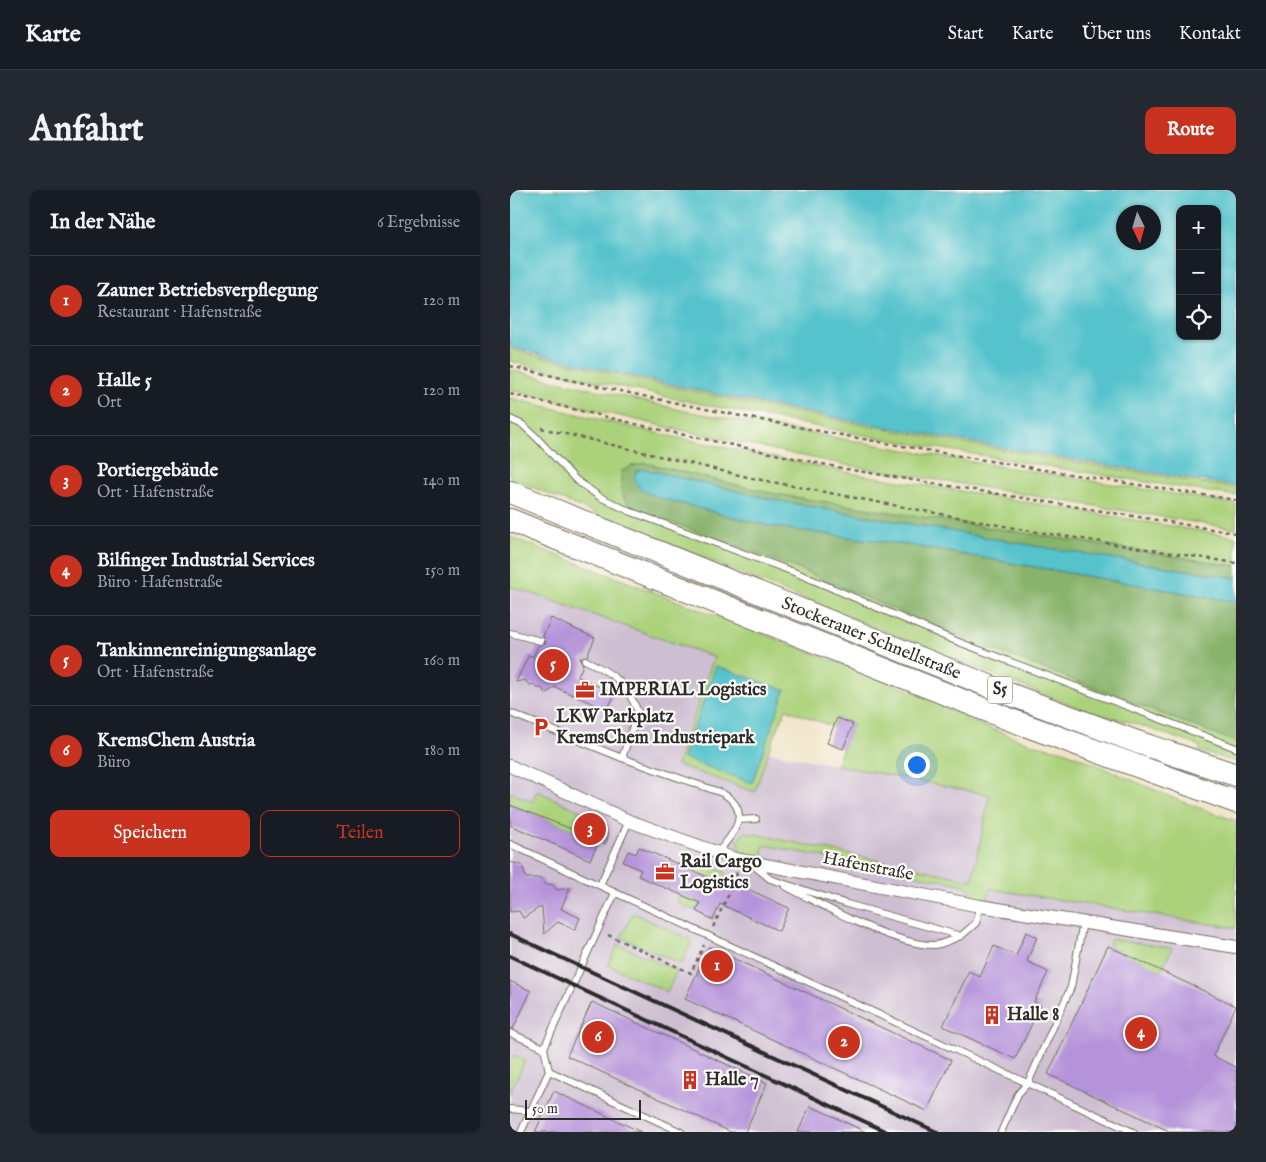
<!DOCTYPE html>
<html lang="de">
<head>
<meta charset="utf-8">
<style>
  body { margin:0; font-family:"IM FELL English",serif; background:#242831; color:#f1f3f6 }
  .controls { position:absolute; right:15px; top:15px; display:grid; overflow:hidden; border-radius:10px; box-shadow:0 1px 4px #0004 }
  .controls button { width:45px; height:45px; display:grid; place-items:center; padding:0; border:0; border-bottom:1px solid #363941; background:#171b24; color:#f1f3f6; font:25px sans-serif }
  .compass { position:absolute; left:606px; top:15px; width:45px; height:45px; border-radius:50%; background:#171b24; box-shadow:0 1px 4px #0004; rotate:175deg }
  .scale { position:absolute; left:15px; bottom:12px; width:116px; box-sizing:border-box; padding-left:5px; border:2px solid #2b2b2b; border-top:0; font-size:14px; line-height:18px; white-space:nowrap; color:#2b2b2b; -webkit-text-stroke:4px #fdfcf7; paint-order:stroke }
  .you { position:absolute; left:406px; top:574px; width:18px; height:18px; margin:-12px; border:4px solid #fff; border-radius:50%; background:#1a73e8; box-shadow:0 0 0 8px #1a73e833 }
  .badge { display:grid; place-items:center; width:32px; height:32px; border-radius:50%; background:#c8321e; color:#fff; font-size:16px; font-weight:700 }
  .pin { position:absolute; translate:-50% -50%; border:2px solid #fff; box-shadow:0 1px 5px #0006 }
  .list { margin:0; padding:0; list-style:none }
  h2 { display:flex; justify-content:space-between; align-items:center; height:65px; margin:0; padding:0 20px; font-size:21px }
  h2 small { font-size:16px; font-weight:400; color:#9ea1a6 }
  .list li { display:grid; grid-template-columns:32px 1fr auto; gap:15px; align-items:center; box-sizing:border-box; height:90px; padding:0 20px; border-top:1px solid #363941 }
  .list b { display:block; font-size:19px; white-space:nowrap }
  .list p { margin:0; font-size:16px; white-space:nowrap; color:#9ea1a6 }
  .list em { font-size:16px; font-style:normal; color:#9ea1a6 }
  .actions { display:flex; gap:10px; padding:15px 20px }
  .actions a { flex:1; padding:11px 0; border:1px solid #c8321e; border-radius:10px; text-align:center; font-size:18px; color:#c8321e }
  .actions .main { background:#c8321e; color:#fff }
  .icon { flex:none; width:28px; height:28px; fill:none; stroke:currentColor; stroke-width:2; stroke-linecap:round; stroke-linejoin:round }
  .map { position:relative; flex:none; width:726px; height:942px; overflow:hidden; border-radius:10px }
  header { display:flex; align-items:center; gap:30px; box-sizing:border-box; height:70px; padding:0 25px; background:#171b24; border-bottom:1px solid #363941 }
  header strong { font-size:24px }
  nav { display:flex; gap:28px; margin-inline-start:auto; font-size:18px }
  .intro { display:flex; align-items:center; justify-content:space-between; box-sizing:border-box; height:120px; padding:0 30px }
  h1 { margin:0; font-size:35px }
  .button { padding:12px 22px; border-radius:10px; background:#c8321e; color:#fff; font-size:18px; font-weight:700 }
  main { display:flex; gap:30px; padding:0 30px }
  aside { flex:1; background:#171b24; border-radius:10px; box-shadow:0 1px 4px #0004 }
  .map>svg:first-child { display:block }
  .industrial { fill:#cebed1 }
  .green { fill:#abd17a; stroke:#6b7e52 }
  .forest { fill:#88b36a; stroke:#5a6f4a }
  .water { fill:#54c2cc; stroke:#40767c; fill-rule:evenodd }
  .building { fill:#b593da }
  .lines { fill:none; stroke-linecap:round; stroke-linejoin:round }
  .lane-casing { stroke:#706b60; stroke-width:8 }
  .street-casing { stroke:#706b60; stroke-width:14 }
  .highway-casing { stroke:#706b60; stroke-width:24 }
  .path { stroke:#706b60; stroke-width:2.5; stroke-dasharray:4 4; stroke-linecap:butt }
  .lane { stroke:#fff; stroke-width:6 }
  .street { stroke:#fff; stroke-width:12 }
  .highway { stroke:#fff; stroke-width:22 }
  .rail { stroke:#2b2b2b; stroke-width:4 }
  .labels { text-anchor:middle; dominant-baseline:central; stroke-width:4.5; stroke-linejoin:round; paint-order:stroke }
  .shield { fill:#fdfcf7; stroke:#6a6a68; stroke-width:1 }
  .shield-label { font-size:16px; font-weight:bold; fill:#2b2b2b }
  .street-label { font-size:18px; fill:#2b2b2b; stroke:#fdfcf7 }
  .poi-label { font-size:18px; font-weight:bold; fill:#2b2b2b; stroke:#fdfcf7; text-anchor:start }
</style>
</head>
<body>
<header>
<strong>Karte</strong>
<nav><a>Start</a><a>Karte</a><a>Über uns</a><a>Kontakt</a></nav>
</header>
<div class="intro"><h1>Anfahrt</h1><a class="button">Route</a></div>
<main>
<aside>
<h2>In der Nähe<small>6 Ergebnisse</small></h2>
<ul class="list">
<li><span class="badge">1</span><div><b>Zauner Betriebsverpflegung</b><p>Restaurant · Hafenstraße</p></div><em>120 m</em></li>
<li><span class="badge">2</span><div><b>Halle 5</b><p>Ort</p></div><em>120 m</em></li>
<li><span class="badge">3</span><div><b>Portiergebäude</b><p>Ort · Hafenstraße</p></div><em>140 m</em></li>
<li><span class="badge">4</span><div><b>Bilfinger Industrial Services</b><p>Büro · Hafenstraße</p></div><em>150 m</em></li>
<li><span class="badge">5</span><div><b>Tankinnenreinigungsanlage</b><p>Ort · Hafenstraße</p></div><em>160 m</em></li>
<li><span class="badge">6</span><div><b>KremsChem Austria</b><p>Büro</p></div><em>180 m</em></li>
</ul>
<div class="actions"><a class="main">Speichern</a><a>Teilen</a></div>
</aside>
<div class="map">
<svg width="726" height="942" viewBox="0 0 726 942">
  <rect width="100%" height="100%" fill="#fdfcf7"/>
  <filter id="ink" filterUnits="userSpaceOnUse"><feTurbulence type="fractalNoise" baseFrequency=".02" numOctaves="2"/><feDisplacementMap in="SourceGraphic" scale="10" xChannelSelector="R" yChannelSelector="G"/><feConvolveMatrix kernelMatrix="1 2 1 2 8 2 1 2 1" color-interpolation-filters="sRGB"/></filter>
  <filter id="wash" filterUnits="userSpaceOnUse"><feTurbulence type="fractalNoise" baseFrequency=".0096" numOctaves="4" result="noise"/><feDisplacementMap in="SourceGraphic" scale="20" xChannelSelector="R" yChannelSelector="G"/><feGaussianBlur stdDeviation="1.12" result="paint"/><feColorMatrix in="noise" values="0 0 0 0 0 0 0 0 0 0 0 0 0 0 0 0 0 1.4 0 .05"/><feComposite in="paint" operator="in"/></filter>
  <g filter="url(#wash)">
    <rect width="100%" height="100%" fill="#efe2c3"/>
    <polygon class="industrial" points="0,396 204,467 167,575 245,602 258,562 481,605 460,699 478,709 480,699 726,738 726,942 0,942"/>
    <g class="green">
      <path d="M0 159C239 219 483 259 726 298V306C483 268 239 230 0 171Z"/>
      <polygon points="0,180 175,221 463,272 726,314 726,339 336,275 152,236 2,200"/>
      <polygon points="0,208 150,244 335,282 726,347 726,376 265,304 135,273 110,293 291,380 443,444 726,552 726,572 689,561 690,556 620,532 583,523 504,493 261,396 0,288"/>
      <polygon points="0,347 457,522 455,529 522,554 554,561 673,612 726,631 726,738 480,699 478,709 469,708 455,695 254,655 252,667 230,662 228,650 235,642 462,690 480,605 326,575 343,534 327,528 323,537 276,519 258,562 245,602 167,575 204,467 0,396"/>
      <polygon points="27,601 81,626 69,630 64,640 0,615 0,602 22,612"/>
      <polygon points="197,675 215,682 219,696 202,688 186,721 167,713 181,680"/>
      <polygon points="123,723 182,750 171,774 111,747"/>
      <polygon points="601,749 662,758 651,781 598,756"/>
      <polygon points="108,754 167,781 157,802 98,775"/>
      <polygon points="4,865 15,870 0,904 0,873"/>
    </g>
    <path class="forest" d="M135 273 265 304 726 376V388L525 356 264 310 134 279 149 308 258 336 398 355 726 412V552L443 444 291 380 120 317C110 305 109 296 112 281L121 276Z"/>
    <g class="water">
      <path d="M0 0H726V296C482 257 239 217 0 157ZM670 19H707V146H670ZM614 22H644V52H614Z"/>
      <polygon points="134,279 264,310 525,356 726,388 726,412 398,355 258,336 149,308 131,300 124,290 126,281"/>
      <polygon points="206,476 275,500 242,593 173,568"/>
    </g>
    <g id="blocks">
      <g class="building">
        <polygon points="41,428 85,448 77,466 70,468 73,475 68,487 105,504 97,520 45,497 36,504 32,498 27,498 23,494 19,495 15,490 6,492 19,465 23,467 28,456 36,453 33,446"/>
        <polygon points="327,528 343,534 333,559 317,553"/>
        <polygon points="0,615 64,640 69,630 81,626 96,638 98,647 95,654 89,651 80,670 0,635"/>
        <polygon points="129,657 202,689 225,699 227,694 279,718 269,741 210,714 203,730 186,721 190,713 128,686 131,680 113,672 118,661 126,664"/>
        <polygon points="0,672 12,675 16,688 31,688 35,694 43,695 47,700 60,698 51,719 70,728 65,740 48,732 34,744 32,716 13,728 9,721 0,722"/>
        <polygon points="516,742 527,747 517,771 538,782 524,812 531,815 505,869 433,836 459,781 470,787 484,756 506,766"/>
        <polygon points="598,756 726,816 703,866 726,877 726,942 661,942 538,884"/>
        <polygon points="199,757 441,870 417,921 175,809"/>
        <polygon points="0,791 21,801 3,839 0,838"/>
        <polygon points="82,812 257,893 235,942 221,942 57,866"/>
        <polygon points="44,901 131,942 25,942"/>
        <polygon points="300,916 318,924 356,942 288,942"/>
      </g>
    </g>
  </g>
  <g filter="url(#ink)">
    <use href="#blocks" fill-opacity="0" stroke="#706b60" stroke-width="1"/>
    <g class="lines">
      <g class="lane-casing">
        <g id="lane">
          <polyline points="0,229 13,235 26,247 66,290 90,307 119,321 289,384 441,449 726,558"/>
          <polyline points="0,443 31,451"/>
          <path d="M75 470C104 484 116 492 128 522L112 568"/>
          <path d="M0 523 112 568 212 603C243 621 225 642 207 663"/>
          <polyline points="229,630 246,629"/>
          <polyline points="0,654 623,942"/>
          <polyline points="243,675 260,689 337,714 451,746 466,733 470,716"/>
          <polyline points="90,695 119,631"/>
          <path d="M275 696C311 715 386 756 425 755 433 754 443 749 451 746"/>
          <polyline points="0,843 34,858"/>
          <polyline points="39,881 171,942"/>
          <polyline points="0,919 21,921"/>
          <polyline points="11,942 39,881 34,858 105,703"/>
          <polyline points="491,942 508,904 518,893 561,797 573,732"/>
        </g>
      </g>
      <g class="street-casing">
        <polyline id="street" points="0,576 119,631 225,669 470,716 726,757"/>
      </g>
      <g class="highway-casing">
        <g id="highway">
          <polyline points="0,302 499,504 627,552 726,585"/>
          <polyline points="0,330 501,530 726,612"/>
        </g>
      </g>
      <g class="path">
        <path d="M0 176C239 233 483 273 726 310"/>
        <polyline points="0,204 151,240 336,279 726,343"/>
        <polyline points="31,238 246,289 515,340 726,373"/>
        <polyline points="203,737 227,687 226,682"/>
        <polyline points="98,745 181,783 194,755"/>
      </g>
      <use href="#lane" class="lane"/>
      <use href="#street" class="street"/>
      <use href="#highway" class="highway"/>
      <g class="rail">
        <polyline points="0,744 427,942"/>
        <polyline points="0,766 377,942"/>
      </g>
    </g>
  </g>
  <defs>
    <g id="office-bare" transform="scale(1.5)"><path d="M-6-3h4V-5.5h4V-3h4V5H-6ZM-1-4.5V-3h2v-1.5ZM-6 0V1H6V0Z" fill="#c8321e" stroke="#fdfcf7" stroke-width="2.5" paint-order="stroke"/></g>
    <g id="parking-bare" transform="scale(1.5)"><path d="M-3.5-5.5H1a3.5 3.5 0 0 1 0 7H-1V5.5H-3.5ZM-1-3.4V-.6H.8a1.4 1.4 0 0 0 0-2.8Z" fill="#c8321e" stroke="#fdfcf7" stroke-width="2.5" paint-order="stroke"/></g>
    <g id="building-bare" transform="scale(1.5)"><path d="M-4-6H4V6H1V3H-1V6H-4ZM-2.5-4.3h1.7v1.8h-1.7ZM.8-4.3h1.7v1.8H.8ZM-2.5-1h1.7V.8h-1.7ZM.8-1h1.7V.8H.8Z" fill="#c8321e" stroke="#fdfcf7" stroke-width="2.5" paint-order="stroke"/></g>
  </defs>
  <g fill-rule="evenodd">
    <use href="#office-bare" x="75" y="500"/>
    <use href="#parking-bare" x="31" y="537"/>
    <use href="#office-bare" x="155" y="682"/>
    <use href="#building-bare" x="482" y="825"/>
    <use href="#building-bare" x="180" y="890"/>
  </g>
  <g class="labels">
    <rect class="shield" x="477.5" y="486.5" width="25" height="27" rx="4"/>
    <g class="shield-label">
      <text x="490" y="500">S5</text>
    </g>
    <g class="street-label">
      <text transform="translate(361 449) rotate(22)">Stockerauer Schnellstraße</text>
      <text transform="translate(358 677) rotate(11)">Hafenstraße</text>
    </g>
    <g class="poi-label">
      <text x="90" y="500">IMPERIAL Logistics</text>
      <text x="46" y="527">LKW Parkplatz<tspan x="46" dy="21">KremsChem Industriepark</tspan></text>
      <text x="170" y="672">Rail Cargo<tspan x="170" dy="21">Logistics</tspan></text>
      <text x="497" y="825">Halle 8</text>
      <text x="195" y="890">Halle 7</text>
    </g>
  </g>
</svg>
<div class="controls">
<button>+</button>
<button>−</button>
<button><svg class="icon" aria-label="locate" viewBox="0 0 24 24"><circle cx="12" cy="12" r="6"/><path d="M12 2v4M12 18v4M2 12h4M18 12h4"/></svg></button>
</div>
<svg class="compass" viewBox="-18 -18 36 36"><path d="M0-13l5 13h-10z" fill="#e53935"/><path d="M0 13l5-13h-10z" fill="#9ea1a6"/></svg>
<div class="scale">50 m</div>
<div class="you"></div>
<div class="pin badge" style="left:207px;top:776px">1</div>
<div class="pin badge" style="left:334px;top:852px">2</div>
<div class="pin badge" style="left:80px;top:639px">3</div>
<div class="pin badge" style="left:631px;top:843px">4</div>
<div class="pin badge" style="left:43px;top:475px">5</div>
<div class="pin badge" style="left:88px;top:847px">6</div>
</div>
</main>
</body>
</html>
